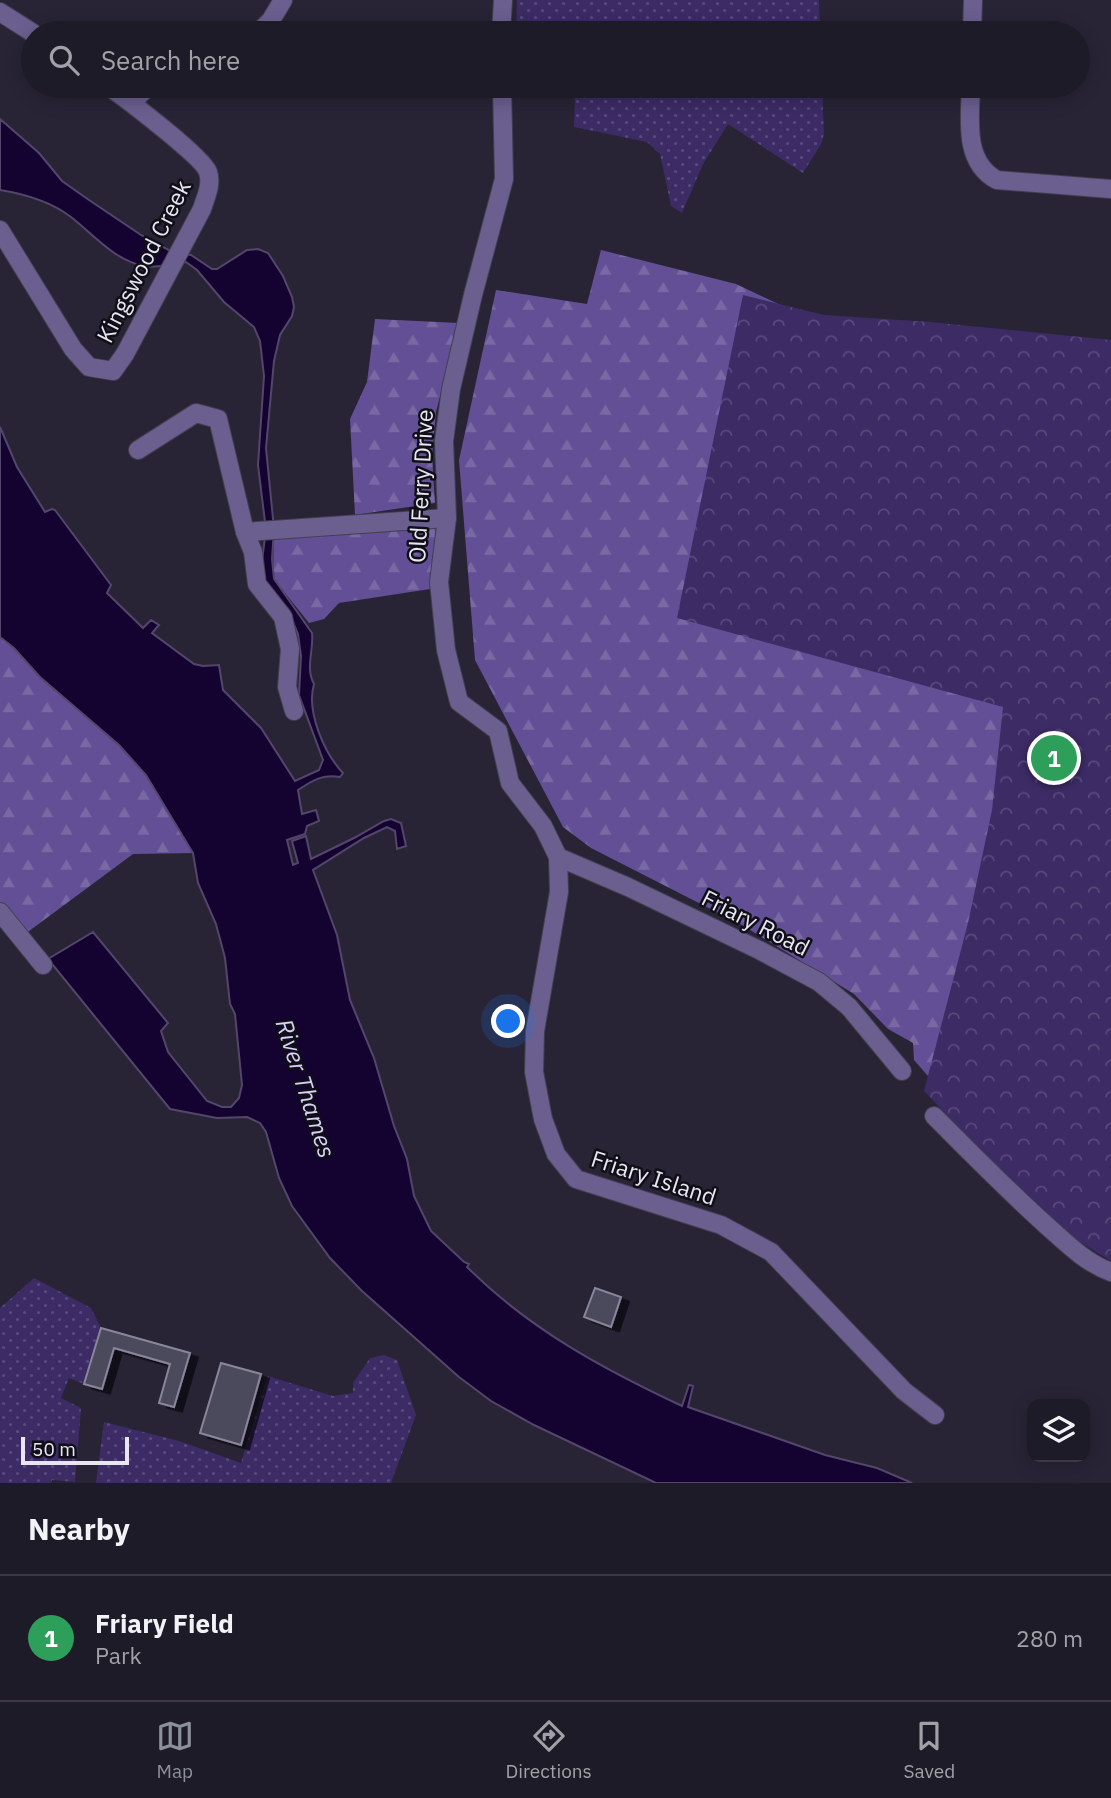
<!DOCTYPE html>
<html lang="en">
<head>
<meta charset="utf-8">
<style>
  body { margin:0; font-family:"IBM Plex Sans",sans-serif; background:#2b2834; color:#f1f3f6 }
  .controls { position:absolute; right:21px; bottom:21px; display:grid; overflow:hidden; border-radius:14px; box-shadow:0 4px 18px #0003 }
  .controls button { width:63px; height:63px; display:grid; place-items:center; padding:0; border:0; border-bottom:2px solid #3c3945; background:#1e1b28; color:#f1f3f6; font:35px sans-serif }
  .scale { position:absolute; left:21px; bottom:18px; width:108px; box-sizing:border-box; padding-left:7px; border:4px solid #e8e6f2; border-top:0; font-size:19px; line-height:24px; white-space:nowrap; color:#e8e6f2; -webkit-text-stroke:5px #100f17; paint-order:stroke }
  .you { position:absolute; left:509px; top:1022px; width:24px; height:24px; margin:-18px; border:5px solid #fff; border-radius:50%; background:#1a73e8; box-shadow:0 0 0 10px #1a73e833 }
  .badge { display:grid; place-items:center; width:46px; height:46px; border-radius:50%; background:#8c9099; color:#fff; font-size:23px; font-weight:700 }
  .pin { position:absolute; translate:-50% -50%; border:4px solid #fff; box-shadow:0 2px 7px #0006 }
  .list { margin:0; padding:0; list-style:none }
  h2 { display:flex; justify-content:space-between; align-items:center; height:91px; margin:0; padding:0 28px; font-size:30px }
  h2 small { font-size:23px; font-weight:400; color:#a1a1a8 }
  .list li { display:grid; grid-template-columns:46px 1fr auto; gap:21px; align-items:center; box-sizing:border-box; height:126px; padding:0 28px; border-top:2px solid #3c3945 }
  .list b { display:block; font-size:26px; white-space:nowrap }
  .list p { margin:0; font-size:23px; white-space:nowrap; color:#a1a1a8 }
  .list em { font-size:23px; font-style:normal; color:#a1a1a8 }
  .icon { flex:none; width:38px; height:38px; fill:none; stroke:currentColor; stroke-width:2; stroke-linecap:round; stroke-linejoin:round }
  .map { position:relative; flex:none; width:1111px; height:1483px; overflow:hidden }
  .search { position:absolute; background:#1e1b28; box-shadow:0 4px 18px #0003; left:21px; right:21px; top:21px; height:77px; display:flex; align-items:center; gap:18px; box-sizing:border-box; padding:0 24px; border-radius:38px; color:#a1a1a8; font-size:26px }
  .sheet { height:217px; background:#1e1b28 }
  nav { display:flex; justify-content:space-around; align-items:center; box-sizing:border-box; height:98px; border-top:2px solid #3c3945; background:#1e1b28; font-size:19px; color:#a1a1a8 }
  nav a { display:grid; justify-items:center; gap:4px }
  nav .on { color:#8c9099 }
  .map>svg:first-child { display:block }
  .grass { fill:url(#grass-dots) }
  .forest { fill:url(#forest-firs) }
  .park { fill:url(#park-crowns) }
  .water { fill:#140231; stroke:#54466b; stroke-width:2 }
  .building { fill:#4c485c; stroke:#89859b; stroke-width:2; filter:url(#shadow) }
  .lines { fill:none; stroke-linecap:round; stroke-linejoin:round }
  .minor-casing { stroke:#433f50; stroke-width:20 }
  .minor { stroke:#6b5f90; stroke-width:18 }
  .labels { text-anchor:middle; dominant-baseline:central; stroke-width:5; stroke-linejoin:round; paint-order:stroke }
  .street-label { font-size:23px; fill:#e8e6f2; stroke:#100f17 }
  .water-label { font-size:24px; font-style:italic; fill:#d8d0f9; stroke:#100f17 }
</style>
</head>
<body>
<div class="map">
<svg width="1111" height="1483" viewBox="0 0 1111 1483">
  <defs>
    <pattern id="grass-dots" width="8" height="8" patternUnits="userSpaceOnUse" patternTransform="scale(1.75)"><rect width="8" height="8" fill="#3c2b65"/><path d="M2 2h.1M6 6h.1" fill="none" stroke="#584a7c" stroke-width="1.8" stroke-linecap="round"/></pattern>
    <pattern id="forest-firs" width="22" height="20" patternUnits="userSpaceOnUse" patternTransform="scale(1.75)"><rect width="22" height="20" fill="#624f95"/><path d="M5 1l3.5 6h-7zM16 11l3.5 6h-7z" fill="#7868a4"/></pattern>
    <pattern id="park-crowns" width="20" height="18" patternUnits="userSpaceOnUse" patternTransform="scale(1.75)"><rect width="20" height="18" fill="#3c2b65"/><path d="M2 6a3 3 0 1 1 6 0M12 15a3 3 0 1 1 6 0" fill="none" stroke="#584a7c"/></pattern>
    <filter id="shadow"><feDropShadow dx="8" dy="4.5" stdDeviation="0" flood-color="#0009"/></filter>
  </defs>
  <rect width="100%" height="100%" fill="#282436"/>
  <g class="grass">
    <polygon points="517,0 819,0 820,33 516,33"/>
    <polygon points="533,86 822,86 824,134 821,144 803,173 728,124 703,164 682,213 671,206 660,154 647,142 574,127 575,94"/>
    <polygon points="34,1278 91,1308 101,1328 84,1384 69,1378 61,1398 81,1408 75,1482 52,1480 51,1483 0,1483 0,1308"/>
    <polygon points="384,1355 397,1360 416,1415 391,1483 96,1483 104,1422 179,1441 241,1463 267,1376 333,1396 353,1393 353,1383 370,1358"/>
  </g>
  <g class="forest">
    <polygon points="601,250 736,284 812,320 1017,705 969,1123 914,1060 913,1043 888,1029 854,994 742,925 591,848 563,827 475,660 459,460 496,290 587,304"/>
    <polygon points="375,319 459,323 436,412 432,455 435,503 355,515 350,419 367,382"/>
    <polygon points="438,513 443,587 339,603 324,619 309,623 273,578 274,534"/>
    <polygon points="0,637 14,648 40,677 119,745 146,775 193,853 133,854 21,937 0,912"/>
  </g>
  <polygon class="park" points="743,295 824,315 930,322 1111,340 1111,1261 1065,1233 1016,1187 924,1091 968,923 992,810 1003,707 677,618"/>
  <path class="water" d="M0 119 39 153 62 181 89 200 141 235 174 253 191 255 212 269H217L247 250 258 249 268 253 283 276 292 297 294 307 292 316 280 335 274 361 266 448 274 529 272 559 274 579 312 633C314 650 305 668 314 684 306 711 324 753 343 773L340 777C323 774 313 780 298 790L302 814 316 810 319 821 307 826 305 834 287 840 293 865 298 863 292 841 306 836 311 859 354 838 384 821 391 819 401 823 406 846 397 849 395 831 387 827 364 838 313 870 337 935 350 1000 374 1058 394 1126 407 1159 414 1196 431 1231 464 1262 469 1264 467 1267C529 1329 603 1369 682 1406L689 1385 693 1386 688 1407 825 1455 877 1468 912 1483H656L534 1425 491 1401 459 1377 362 1291 330 1258 292 1206 279 1178 266 1132 260 1123 247 1117 217 1118 170 1109 48 959 93 932 168 1023 161 1031 168 1052 207 1101 222 1107H231L239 1098 242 1085 235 1014 230 1004 225 958 216 924 198 883 193 853 146 775 119 745 40 677 14 648 0 637V427L17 467 45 512 52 509 55 510 111 585 107 593 143 628 151 620 159 625 152 633 194 664 203 666 219 665 223 690 261 728 295 781 319 770 323 760 299 695 301 656 298 634 293 622 264 584 261 568 266 530 258 465 264 376 260 341 254 327 224 302 197 270 186 262C173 263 156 269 143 266 113 259 94 235 71 217 50 201 25 194 0 190Z"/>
  <g class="building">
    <polygon points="595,1288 621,1297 611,1327 584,1317"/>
    <polygon points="101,1328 190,1353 174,1407 159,1403 170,1364 114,1348 102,1389 84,1384"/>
    <polygon points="221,1363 261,1374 241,1445 200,1433"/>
  </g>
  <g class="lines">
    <g class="minor-casing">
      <g id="minor">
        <polyline points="0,12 33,33"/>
        <polyline points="258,33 271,20 283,0"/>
        <polyline points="501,33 503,0"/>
        <polyline points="972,33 973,0"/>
        <polyline points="502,86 504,179 473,295 451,389 444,441 447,518 439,582 446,650 459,702 498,731 510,783 543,826 558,857 559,892 535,1031 534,1072 543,1119 556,1154 576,1179 721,1225 771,1252 904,1391 935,1415"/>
        <path d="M971 86C970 118 963 162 997 180L1111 189"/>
        <polyline points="132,102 149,86"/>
        <path d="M0 230 73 349 89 367 113 371 125 354 202 209C206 196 212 185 208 172 203 157 125 98 108 86"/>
        <polyline points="138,450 196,413 218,419 245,532"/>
        <polyline points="294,711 287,687 290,649 283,617 257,584 253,552 245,532 447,518"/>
        <polyline points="558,857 628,887 759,950 819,982 849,1007 902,1071"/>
        <polyline points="0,912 43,965"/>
        <path d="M934 1116C971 1153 1007 1190 1046 1225 1066 1243 1086 1263 1111 1272"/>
      </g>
    </g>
    <use href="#minor" class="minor"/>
  </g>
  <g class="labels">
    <g class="street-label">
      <text transform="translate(143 261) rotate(-63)">Kingswood Creek</text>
      <text transform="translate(420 486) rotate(-87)">Old Ferry Drive</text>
      <text transform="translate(756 922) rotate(27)">Friary Road</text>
      <text transform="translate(654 1177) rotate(18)">Friary Island</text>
    </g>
    <g class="water-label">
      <text transform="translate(306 1088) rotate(72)">River Thames</text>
    </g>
  </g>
</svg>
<div class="controls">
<button><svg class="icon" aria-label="layers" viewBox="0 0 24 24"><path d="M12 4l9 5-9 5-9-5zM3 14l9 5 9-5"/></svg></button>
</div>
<div class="scale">50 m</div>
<div class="you"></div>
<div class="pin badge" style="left:1054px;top:758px;background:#2e9e5b">1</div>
<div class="search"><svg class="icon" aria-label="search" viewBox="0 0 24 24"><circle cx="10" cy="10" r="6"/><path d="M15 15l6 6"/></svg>Search here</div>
</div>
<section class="sheet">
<h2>Nearby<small></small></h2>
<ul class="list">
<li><span class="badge" style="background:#2e9e5b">1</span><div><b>Friary Field</b><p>Park</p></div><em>280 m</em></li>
</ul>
</section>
<nav>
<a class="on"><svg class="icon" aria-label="map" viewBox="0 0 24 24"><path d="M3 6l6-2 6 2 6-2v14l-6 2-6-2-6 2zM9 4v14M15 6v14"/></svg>Map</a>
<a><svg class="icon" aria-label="directions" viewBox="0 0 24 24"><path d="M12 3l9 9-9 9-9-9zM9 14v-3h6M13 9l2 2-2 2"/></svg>Directions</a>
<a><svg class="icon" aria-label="saved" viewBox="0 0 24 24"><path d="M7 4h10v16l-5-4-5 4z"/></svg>Saved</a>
</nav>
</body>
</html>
